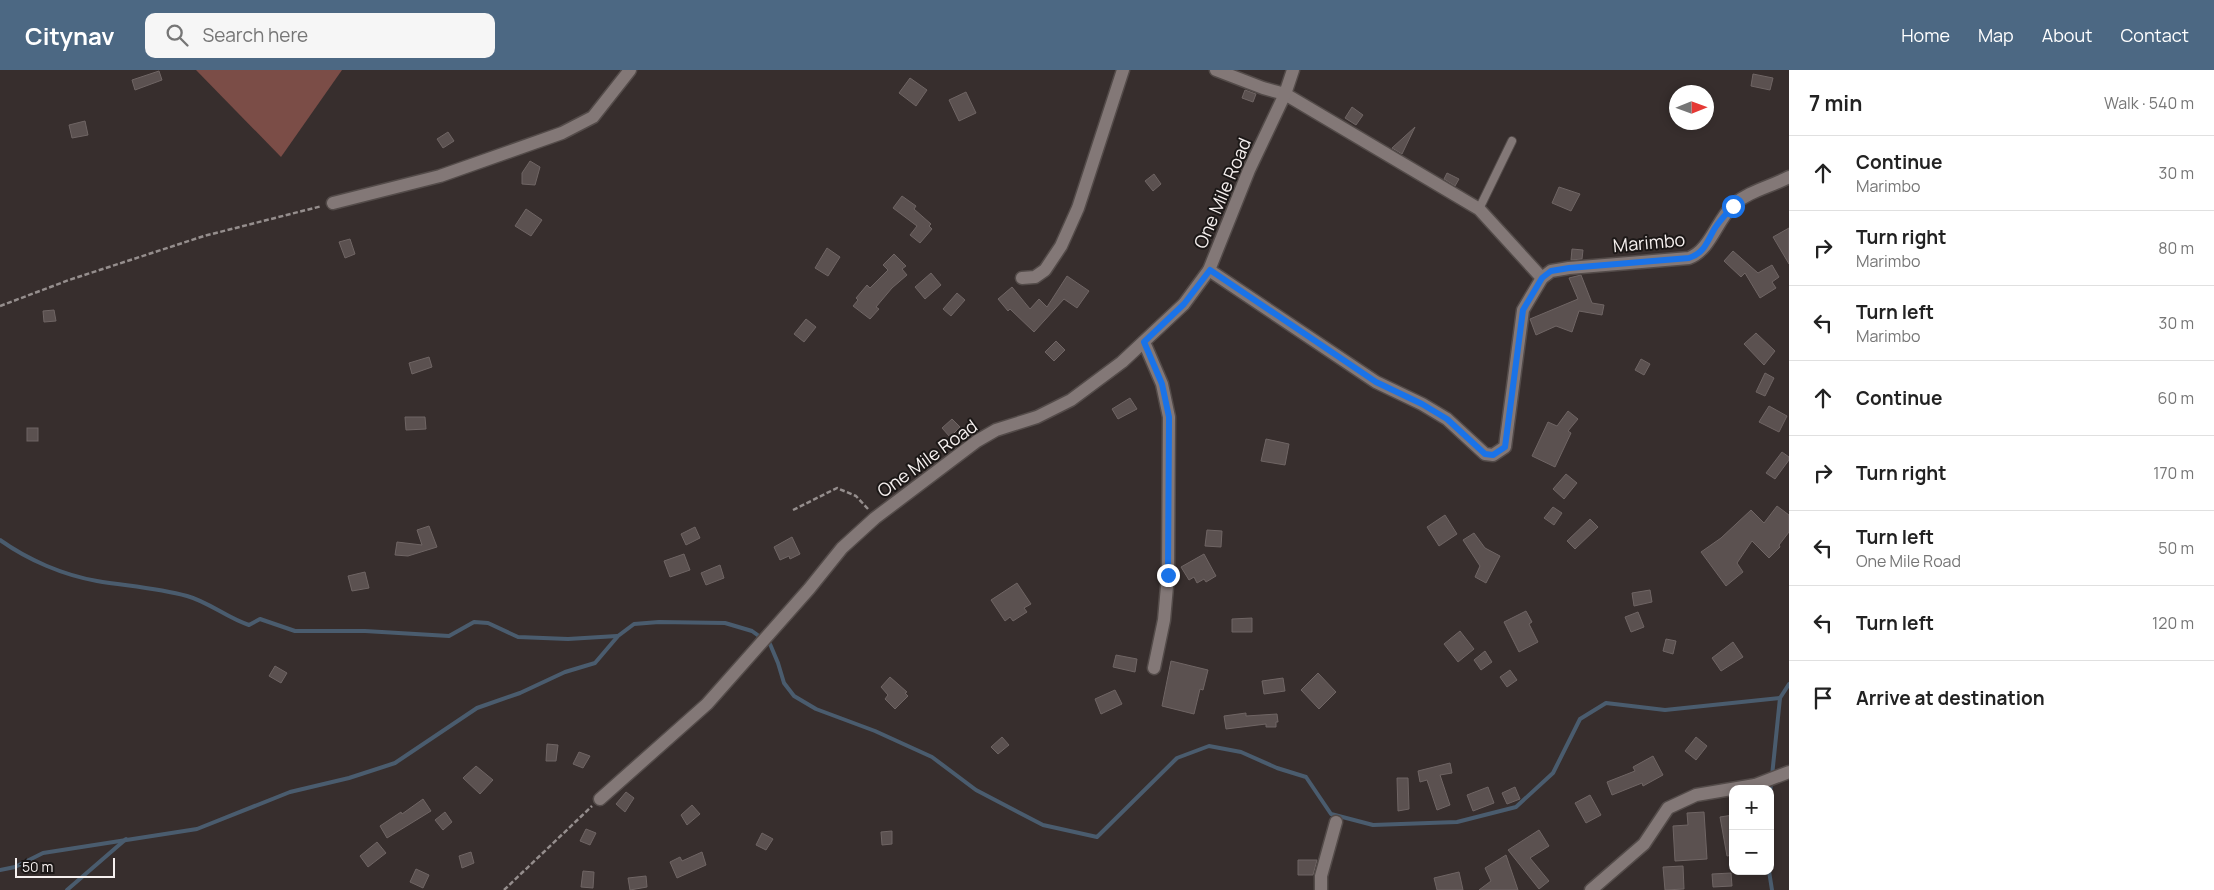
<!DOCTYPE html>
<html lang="en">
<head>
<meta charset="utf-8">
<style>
  body { margin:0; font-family:Manrope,sans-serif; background:#f6f6f6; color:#222 }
  .controls { position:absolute; right:15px; bottom:15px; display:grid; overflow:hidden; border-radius:10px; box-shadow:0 2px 8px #0003 }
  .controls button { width:45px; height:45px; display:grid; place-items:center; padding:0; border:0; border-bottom:1px solid #e0e0e0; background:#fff; color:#222; font:25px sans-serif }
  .compass { position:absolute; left:1669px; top:15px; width:45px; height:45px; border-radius:50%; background:#fff; box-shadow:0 2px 8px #0003; rotate:89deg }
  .scale { position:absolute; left:15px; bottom:12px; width:100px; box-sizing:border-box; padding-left:5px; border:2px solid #f6f0ef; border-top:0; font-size:14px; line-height:18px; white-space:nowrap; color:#f6f0ef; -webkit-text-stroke:4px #1c1817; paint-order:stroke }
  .stop { position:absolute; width:15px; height:15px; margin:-11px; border:4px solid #1a73e8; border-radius:50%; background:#fff }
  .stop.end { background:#1a73e8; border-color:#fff; box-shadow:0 1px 5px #0008 }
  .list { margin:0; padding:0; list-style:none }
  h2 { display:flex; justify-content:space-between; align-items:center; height:65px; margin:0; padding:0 20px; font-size:21px }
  h2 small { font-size:16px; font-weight:400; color:#767676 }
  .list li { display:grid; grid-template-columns:32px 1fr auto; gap:15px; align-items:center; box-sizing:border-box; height:75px; padding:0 20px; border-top:1px solid #e0e0e0 }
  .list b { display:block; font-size:19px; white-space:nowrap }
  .list p { margin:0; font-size:16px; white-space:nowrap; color:#767676 }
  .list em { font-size:16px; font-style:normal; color:#767676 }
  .icon { flex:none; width:28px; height:28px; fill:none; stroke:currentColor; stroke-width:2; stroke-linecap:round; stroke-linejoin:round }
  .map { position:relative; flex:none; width:1789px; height:820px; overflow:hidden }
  header { display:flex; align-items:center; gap:30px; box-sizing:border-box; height:70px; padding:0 25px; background:#4c6883; color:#fff }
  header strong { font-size:24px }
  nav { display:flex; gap:28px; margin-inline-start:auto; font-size:18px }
  .search { width:350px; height:45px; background:#f6f6f6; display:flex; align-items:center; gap:12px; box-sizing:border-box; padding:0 18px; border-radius:10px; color:#767676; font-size:19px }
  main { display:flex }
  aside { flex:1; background:#fff }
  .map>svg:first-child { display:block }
  .forest { fill:#7b4d47 }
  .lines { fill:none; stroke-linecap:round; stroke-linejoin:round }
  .stream { stroke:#4a5c6e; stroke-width:4 }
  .building { fill:#5b5150; stroke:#6f6564 }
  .service-casing { stroke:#534b49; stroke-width:10 }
  .minor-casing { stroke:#534b49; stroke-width:15 }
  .path { stroke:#958e8d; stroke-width:2.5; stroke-dasharray:5 2.5; stroke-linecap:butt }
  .service { stroke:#837877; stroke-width:8 }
  .minor { stroke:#837877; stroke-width:12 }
  .route { stroke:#1a73e8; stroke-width:6 }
  .labels { text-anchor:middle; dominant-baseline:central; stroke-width:4; stroke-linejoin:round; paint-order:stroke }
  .street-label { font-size:18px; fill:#f6f0ef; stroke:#1c1817 }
</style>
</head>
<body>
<header>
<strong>Citynav</strong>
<div class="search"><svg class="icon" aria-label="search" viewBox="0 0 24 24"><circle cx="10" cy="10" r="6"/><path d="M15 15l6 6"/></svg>Search here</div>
<nav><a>Home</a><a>Map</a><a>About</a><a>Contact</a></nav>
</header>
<main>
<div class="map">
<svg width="1789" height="820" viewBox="0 0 1789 820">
  <rect width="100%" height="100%" fill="#372e2d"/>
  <polygon class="forest" points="196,0 342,0 281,87"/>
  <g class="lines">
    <g class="stream">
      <path d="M0 470C28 490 63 505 97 511 127 516 157 518 187 526 209 532 227 548 249 555L260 549 295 561H365L449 566 474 552 488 553 518 567 568 569 617 566"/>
      <polyline points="1772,706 1780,628 1789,614"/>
      <polyline points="1770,725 1771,712"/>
      <polyline points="0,800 15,797 43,783 197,759 290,722 349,708 395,693 477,638 520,623 565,602 595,593 618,566 634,554 659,552 725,553 752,561 770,574 778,593 784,613 794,626 816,639 875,661 932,687 976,720 1043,755 1097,767 1177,688 1209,676 1241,682 1277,698 1306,707 1331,744 1373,755 1457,752 1516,737 1553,703 1580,649 1606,633 1665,640 1780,628"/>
      <polyline points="1769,801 1772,820"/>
      <polyline points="67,820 126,769"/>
    </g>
  </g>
  <g class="building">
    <polygon points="159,1 162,10 135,20 132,10"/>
    <polygon points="1753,4 1773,8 1770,20 1751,16"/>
    <polygon points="910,8 927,20 916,36 899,23"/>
    <polygon points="1245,20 1256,24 1253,32 1242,28"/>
    <polygon points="966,22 976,43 959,51 949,30"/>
    <polygon points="1352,37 1363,45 1356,55 1345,48"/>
    <polygon points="85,51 88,65 72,68 69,55"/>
    <polygon points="1415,57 1402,84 1392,78"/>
    <polygon points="448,62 454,71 443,78 437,69"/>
    <polygon points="530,91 540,97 535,115 522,114 522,103"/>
    <polygon points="1447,103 1459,109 1455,116 1444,109"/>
    <polygon points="1154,104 1161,114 1153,121 1145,111"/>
    <polygon points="1559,117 1580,124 1571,141 1552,133"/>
    <polygon points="902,126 916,136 914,139 931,154 929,156 932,159 920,173 910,165 917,156 893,138"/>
    <polygon points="526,139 542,150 531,166 515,156"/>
    <polygon points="1789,158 1789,194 1773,167"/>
    <polygon points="350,169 355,184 345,188 339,172"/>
    <polygon points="827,178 840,187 828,206 815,198"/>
    <polygon points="1572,179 1583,180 1582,189 1571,190"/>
    <polygon points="1733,181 1758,203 1772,195 1779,207 1772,212 1776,218 1760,228 1745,203 1741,207 1724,191"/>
    <polygon points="894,184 906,196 902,199 907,205 892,218 876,237 879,239 870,249 853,236 858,230 856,228 867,215 870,218 888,200 883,195"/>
    <polygon points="931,203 941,215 925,229 915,217"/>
    <polygon points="1581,205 1592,233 1604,235 1602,245 1579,241 1572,262 1556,256 1536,265 1530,249 1578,229 1569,208"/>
    <polygon points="1067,206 1089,221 1077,238 1064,229 1034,262 1010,239 1008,241 998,229 1012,217 1030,239 1039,229 1047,237"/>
    <polygon points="957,223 965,230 951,246 943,239"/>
    <polygon points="54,240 56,251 44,252 43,241"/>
    <polygon points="806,249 816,257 804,272 794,264"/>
    <polygon points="1756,263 1775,281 1764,295 1744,274"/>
    <polygon points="1056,271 1065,280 1054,291 1045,282"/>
    <polygon points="429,287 432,297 412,304 409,293"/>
    <polygon points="1641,289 1650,294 1644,305 1635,300"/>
    <polygon points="1765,303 1774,308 1765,326 1756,322"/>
    <polygon points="1130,328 1137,339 1118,349 1112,339"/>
    <polygon points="1769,336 1787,346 1779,362 1759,352"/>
    <polygon points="1568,341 1578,349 1568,361 1571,363 1555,397 1532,386 1548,352 1557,356"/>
    <polygon points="405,347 425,347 426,359 406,360"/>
    <polygon points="952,349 960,357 950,367 942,358"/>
    <rect x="27" y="358" width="11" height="13"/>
    <polygon points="1266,369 1289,374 1285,395 1261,391"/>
    <polygon points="1782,382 1789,387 1789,390 1775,409 1766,403"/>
    <polygon points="1566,404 1577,413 1564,429 1553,419"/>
    <polygon points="1777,436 1789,445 1789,462 1779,475 1780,477 1769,488 1752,471 1737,493 1743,502 1726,516 1701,482 1721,468 1751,440 1764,453"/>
    <polygon points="1553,437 1562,443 1554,455 1544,448"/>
    <polygon points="1445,445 1457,464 1439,476 1427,457"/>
    <polygon points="1590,449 1598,457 1575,479 1567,471"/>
    <polygon points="429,456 437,477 408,486 395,485 397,472 422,475 417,460"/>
    <polygon points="695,457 700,468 686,475 681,464"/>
    <polygon points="1207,460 1222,461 1221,477 1205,476"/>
    <polygon points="1474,463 1485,478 1500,486 1486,513 1475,507 1480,496 1463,470"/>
    <polygon points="792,467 800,484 790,489 789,486 780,490 774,477"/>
    <polygon points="684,484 690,500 670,507 664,491"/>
    <polygon points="1204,484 1216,506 1206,512 1204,509 1197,513 1194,507 1189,510 1181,497"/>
    <polygon points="720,495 724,508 706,515 701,503"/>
    <polygon points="365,502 369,518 352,521 348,506"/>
    <polygon points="1017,513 1031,534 1024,538 1027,542 1013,551 1010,547 1005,551 991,530"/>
    <polygon points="1650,520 1652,532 1634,536 1632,523"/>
    <polygon points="1526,541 1532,552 1529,554 1538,572 1519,582 1504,552"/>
    <polygon points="1638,542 1644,557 1631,562 1625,547"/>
    <polygon points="1252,548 1252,562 1232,562 1232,549"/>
    <polygon points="1460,561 1474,579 1458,592 1444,574"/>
    <polygon points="1666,569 1676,571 1673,584 1663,581"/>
    <polygon points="1733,572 1743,587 1721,601 1712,588"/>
    <polygon points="1485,581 1492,592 1481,600 1474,590"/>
    <polygon points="1116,585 1137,589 1135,602 1113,597"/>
    <polygon points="1171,591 1208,600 1203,620 1200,619 1194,644 1162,636"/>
    <polygon points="275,596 287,603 281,613 269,606"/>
    <polygon points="1510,600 1517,610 1507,617 1500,607"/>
    <polygon points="1318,603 1336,622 1319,639 1301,620"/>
    <polygon points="890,607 907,622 905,623 908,626 895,639 885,629 888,625 881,617"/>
    <polygon points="1283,608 1285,621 1264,624 1262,611"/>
    <polygon points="1115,620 1122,634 1101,644 1095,629"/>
    <polygon points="1246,643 1246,646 1277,644 1278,652 1276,652 1276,657 1266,657 1266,654 1226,659 1224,646"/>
    <polygon points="1002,667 1009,675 998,684 991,677"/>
    <polygon points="1696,667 1707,676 1696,690 1685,681"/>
    <polygon points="547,674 558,675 556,691 546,691"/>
    <polygon points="579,682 590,686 583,698 573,694"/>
    <polygon points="1653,686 1663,705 1643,716 1642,713 1612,725 1607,712 1635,701 1633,697"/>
    <polygon points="1450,693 1452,703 1440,705 1450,735 1437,740 1427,710 1420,712 1418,701"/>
    <polygon points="476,696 493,710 480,724 463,708"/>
    <polygon points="1397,708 1408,708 1409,739 1398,741"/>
    <polygon points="1488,717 1494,733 1473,741 1467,725"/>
    <polygon points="1515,717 1520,729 1507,734 1502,723"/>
    <polygon points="626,722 634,728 625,742 616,734"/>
    <polygon points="1590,725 1601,745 1586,753 1575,733"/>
    <polygon points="423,729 431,741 387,768 380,756 401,742 402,744"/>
    <polygon points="692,735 700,744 687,755 681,745"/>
    <polygon points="445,742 452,752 443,760 435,750"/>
    <polygon points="1704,742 1707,789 1675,791 1673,756 1688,755 1687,743"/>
    <polygon points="1733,745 1733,785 1727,786 1720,747"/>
    <polygon points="586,759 596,763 590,775 580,771"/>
    <polygon points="1539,760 1549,776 1530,788 1549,811 1539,819 1508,780"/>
    <polygon points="892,761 892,774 882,775 881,762"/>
    <polygon points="762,763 773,769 766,780 756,775"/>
    <polygon points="377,772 386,783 368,797 360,786"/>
    <polygon points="471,782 474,793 462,798 459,786"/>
    <polygon points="702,782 706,795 677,808 670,792 680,787 682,791"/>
    <polygon points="1506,785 1518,820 1479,820 1491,811 1485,798"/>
    <polygon points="1298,790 1317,790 1313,805 1298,805"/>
    <polygon points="1683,796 1684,819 1665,820 1663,797"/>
    <polygon points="416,799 429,805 423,818 410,812"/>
    <polygon points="583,801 594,802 593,818 581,817"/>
    <polygon points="1459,802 1463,820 1437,820 1434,808"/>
    <polygon points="1731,803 1732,816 1713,817 1712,804"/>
    <polygon points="646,806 647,817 630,820 628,808"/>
  </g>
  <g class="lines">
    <g class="service-casing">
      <polyline id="service" points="1479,139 1512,71"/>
    </g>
    <g class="minor-casing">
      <g id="minor">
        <polyline points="1216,0 1263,18 1285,24 1479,139 1542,208"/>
        <polyline points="333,133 440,106 562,63 593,47 630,0"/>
        <path d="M1209 200 1376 312 1422 334 1447 349 1485 384 1493 385 1505 377 1523 240 1542 208 1551 201 1569 198 1689 188C1710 180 1716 152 1733 135 1749 121 1770 117 1789 107"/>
        <polyline points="1022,208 1035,207 1045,200 1061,176 1078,138 1123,0"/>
        <polyline points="1144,272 1162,314 1169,347 1168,505 1164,550 1154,598"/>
        <polyline points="600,729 707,634 809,519 842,478 875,448 977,371 996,360 1037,347 1071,330 1122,292 1184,234 1209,200 1249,100 1285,24 1293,0"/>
        <polyline points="1321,820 1321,806 1336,752"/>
        <polyline points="1591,820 1644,774 1668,738 1696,725 1755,715 1789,702"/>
      </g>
    </g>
    <g class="path">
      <polyline points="0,236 69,210 204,166 322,136"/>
      <polyline points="793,440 837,418 856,426 868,439"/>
      <polyline points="504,820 592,736"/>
    </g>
    <use href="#service" class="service"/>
    <use href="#minor" class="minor"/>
  </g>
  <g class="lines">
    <path class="route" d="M1168 505 1169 347 1162 314 1144 272 1184 234 1210 200 1376 312 1422 334 1447 349 1485 384 1493 385 1505 377 1523 240 1542 208 1551 201 1569 198 1689 188C1705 183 1707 171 1715 158 1720 150 1727 143 1733 136"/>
  </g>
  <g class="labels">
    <g class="street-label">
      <text transform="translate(1222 123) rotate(-67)">One Mile Road</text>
      <text transform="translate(1649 172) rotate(-5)">Marimbo</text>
      <text transform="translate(927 388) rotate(-36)">One Mile Road</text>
    </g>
  </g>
</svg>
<div class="controls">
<button>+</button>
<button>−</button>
</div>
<svg class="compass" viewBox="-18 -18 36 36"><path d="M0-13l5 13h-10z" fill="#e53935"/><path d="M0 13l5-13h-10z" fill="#767676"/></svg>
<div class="scale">50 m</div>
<div class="stop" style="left:1733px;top:136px"></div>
<div class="stop end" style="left:1168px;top:505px"></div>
</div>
<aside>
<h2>7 min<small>Walk · 540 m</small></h2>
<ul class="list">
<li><svg class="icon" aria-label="ahead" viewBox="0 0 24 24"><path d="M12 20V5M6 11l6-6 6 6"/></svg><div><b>Continue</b><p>Marimbo</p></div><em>30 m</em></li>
<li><svg class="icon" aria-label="right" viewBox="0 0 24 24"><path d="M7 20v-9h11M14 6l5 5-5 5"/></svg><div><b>Turn right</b><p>Marimbo</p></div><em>80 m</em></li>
<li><svg class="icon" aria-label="left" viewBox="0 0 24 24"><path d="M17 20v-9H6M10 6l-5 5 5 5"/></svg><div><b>Turn left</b><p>Marimbo</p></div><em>30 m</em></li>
<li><svg class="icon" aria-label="ahead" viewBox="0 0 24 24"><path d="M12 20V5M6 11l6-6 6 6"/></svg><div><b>Continue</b></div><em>60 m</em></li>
<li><svg class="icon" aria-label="right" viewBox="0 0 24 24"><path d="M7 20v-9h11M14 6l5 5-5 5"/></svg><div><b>Turn right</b></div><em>170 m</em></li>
<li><svg class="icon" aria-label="left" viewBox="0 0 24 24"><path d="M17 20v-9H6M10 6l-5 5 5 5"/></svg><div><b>Turn left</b><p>One Mile Road</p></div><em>50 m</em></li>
<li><svg class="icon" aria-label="left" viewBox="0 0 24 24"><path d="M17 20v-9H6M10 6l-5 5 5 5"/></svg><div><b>Turn left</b></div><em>120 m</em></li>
<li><svg class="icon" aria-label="arrive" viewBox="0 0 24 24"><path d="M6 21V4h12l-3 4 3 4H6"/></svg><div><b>Arrive at destination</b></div></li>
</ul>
</aside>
</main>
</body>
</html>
